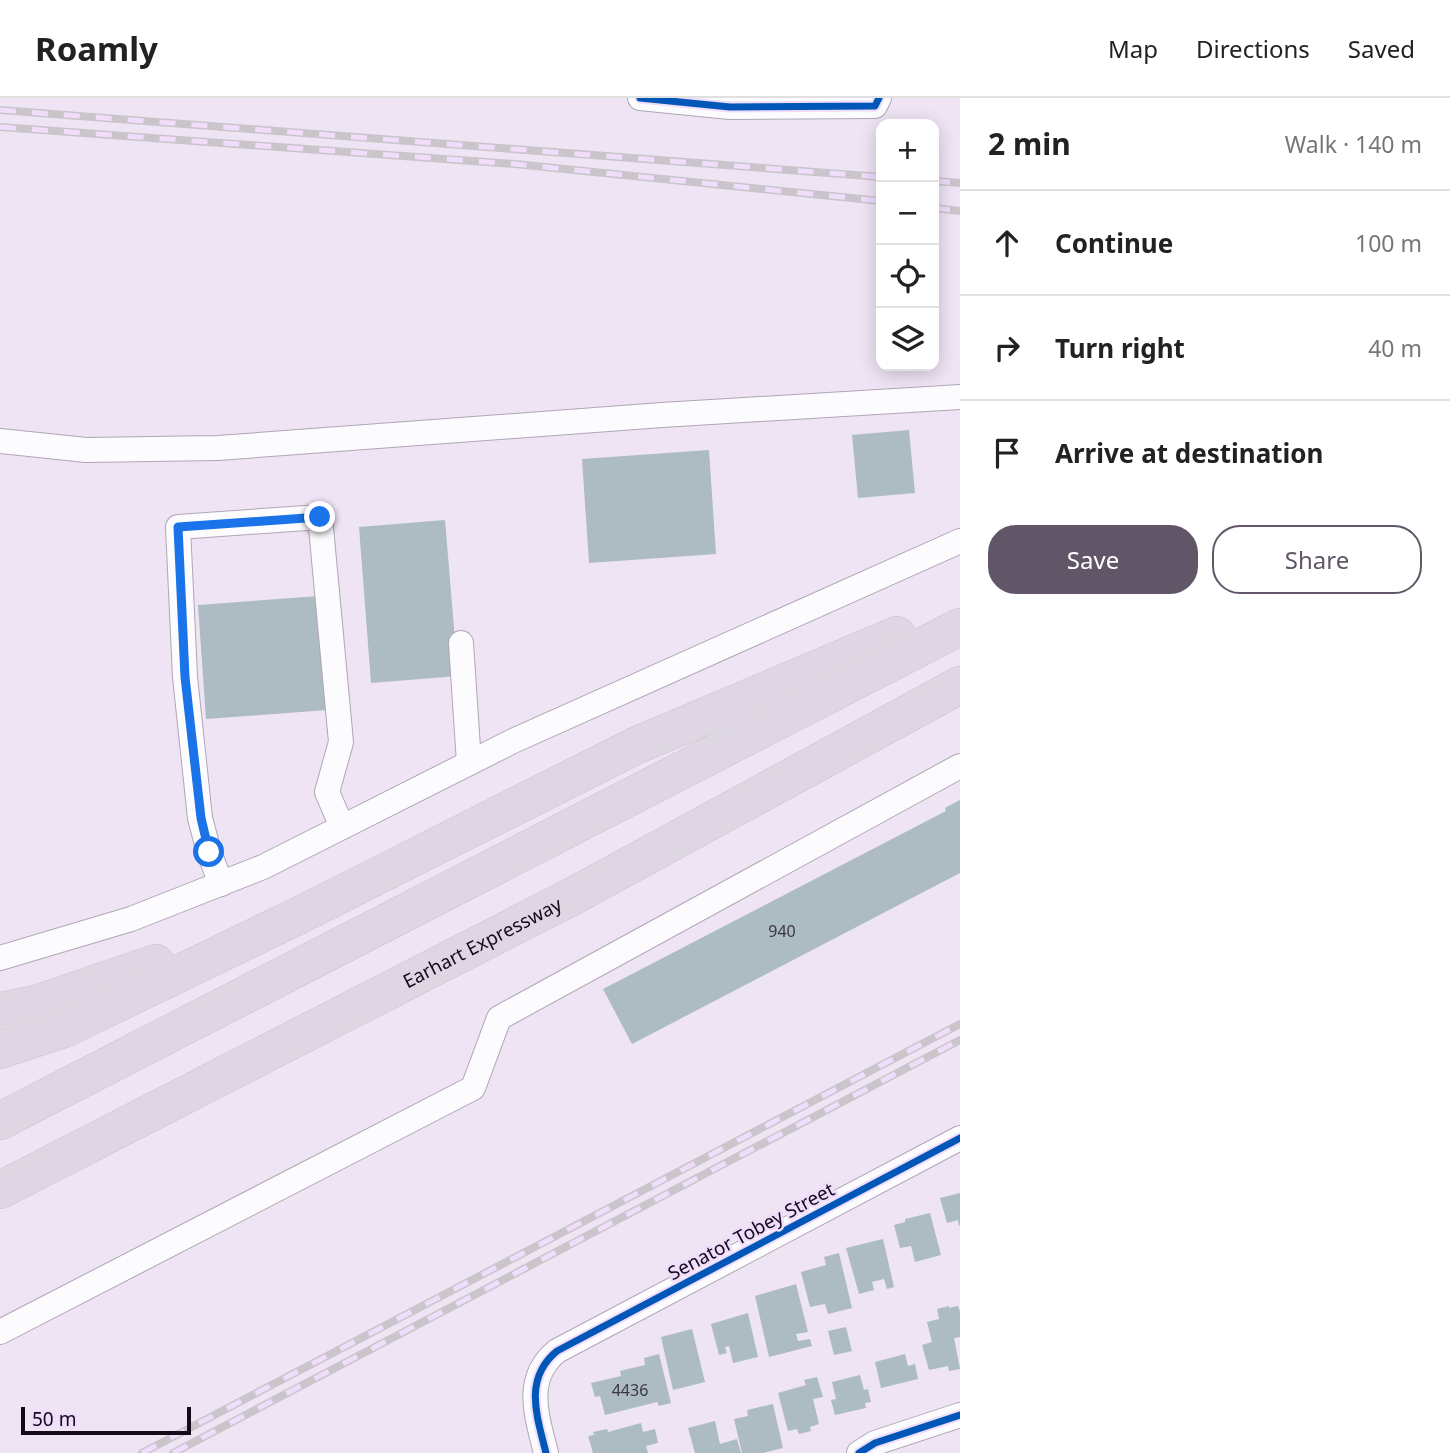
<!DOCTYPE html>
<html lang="en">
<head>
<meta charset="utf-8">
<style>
  body { margin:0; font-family:"Noto Sans",sans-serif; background:#f6f6f6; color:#222 }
  .controls { position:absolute; right:21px; top:21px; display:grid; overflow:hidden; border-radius:14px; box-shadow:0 4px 18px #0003 }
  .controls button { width:63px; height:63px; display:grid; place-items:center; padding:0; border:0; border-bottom:2px solid #e0e0e0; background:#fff; color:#222; font:35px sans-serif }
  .scale { position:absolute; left:21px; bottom:18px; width:170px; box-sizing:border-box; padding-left:7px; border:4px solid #150a1c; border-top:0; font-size:19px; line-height:24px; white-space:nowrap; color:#150a1c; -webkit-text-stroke:5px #efddfb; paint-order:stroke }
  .stop { position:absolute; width:21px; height:21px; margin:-16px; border:5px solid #1a73e8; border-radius:50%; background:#fff }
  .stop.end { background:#1a73e8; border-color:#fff; box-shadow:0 2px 7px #0008 }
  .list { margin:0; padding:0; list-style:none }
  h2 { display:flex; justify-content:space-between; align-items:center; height:91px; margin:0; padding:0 28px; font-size:30px }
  h2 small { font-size:23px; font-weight:400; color:#767676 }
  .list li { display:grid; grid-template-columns:46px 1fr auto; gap:21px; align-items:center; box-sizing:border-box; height:105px; padding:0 28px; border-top:2px solid #e0e0e0 }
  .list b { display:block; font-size:26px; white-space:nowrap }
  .list em { font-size:23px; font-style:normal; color:#767676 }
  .actions { display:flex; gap:14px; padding:21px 28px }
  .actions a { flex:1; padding:16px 0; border:2px solid #615668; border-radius:28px; text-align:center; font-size:24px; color:#615668 }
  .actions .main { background:#615668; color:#fff }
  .icon { flex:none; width:38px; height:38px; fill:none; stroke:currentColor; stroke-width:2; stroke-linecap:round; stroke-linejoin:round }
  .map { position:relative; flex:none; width:960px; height:1355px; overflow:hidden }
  header { display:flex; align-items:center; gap:42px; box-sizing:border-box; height:98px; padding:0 35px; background:#fff; border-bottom:2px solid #e0e0e0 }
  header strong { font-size:33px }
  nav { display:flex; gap:38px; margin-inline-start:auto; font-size:24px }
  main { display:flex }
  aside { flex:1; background:#fff }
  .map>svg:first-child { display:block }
  .building { fill:#acbcc2 }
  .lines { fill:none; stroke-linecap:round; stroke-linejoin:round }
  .minor-casing { stroke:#b0a6b6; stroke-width:26 }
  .highway-casing { stroke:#cac4ce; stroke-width:38 }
  .minor { stroke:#fcfbfd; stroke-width:24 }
  .highway { stroke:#ded6e2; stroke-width:37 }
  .rail-casing { stroke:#c9c5ca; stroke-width:8 }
  .rail { stroke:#efddfb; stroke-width:5; stroke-dasharray:16; stroke-linecap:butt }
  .cycleway-casing { stroke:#efddfb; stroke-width:11 }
  .cycleway { stroke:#0057b8; stroke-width:7 }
  .route { stroke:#1a73e8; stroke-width:9 }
  .labels { text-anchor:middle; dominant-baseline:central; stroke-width:5; stroke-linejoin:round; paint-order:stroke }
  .number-label { font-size:16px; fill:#3b3646 }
  .street-label { font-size:19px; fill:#150a1c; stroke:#efddfb }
</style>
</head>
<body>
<header>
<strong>Roamly</strong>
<nav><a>Map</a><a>Directions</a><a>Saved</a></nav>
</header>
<main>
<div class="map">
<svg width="960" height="1355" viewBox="0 0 960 1355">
  <rect width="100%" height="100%" fill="#eee4f4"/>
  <g class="building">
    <polygon points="909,332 915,395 858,400 852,337"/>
    <polygon points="709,352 716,456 589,465 582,361"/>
    <polygon points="445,422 458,578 371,585 359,429"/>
    <polygon points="319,498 327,612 206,621 198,507"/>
    <polygon points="960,702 960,775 632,946 603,891 946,713 945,710"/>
    <polygon points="960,1095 960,1127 959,1128 958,1122 947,1125 940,1100"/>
    <polygon points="930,1115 941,1157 915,1164 911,1148 900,1150 894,1127 905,1124 905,1121"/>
    <polygon points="883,1141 894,1189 887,1191 884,1181 872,1184 874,1192 859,1196 846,1150"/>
    <polygon points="839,1155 852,1210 828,1216 825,1206 810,1209 801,1174 826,1167 824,1159"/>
    <polygon points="796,1186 808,1234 796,1236 798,1243 810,1241 812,1248 769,1259 755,1198"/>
    <polygon points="949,1208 949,1210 958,1208 960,1214 960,1239 954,1240 960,1271 949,1273 948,1268 929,1272 922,1247 932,1244 927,1224 939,1221 937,1211"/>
    <polygon points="748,1215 758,1259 733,1265 729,1248 725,1249 727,1255 719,1257 711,1226"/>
    <polygon points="846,1229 852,1253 834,1257 828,1233"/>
    <polygon points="692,1231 705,1284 673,1292 661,1239"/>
    <polygon points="659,1256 671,1305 659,1308 657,1304 605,1317 600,1298 595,1299 591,1285 621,1278 620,1273 645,1267 644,1260"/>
    <polygon points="905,1256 908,1268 915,1266 918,1281 881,1290 875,1264"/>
    <polygon points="860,1277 864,1292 868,1291 871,1304 865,1305 866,1310 835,1317 831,1302 836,1301 832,1284"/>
    <polygon points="817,1279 823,1299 813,1301 819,1326 810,1329 811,1333 799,1336 797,1331 788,1333 778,1295 806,1287 804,1282"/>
    <polygon points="773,1306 783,1350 763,1355 742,1355 734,1321 748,1318 747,1312"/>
    <polygon points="715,1323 720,1346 737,1341 741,1355 695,1355 688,1330"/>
    <polygon points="641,1325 643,1334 655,1331 658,1345 646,1348 648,1355 593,1355 588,1338 594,1337 593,1334 607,1331 608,1334"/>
  </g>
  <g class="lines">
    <g class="minor-casing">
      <g id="minor">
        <polyline points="640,0 730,9 875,8 879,0"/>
        <polyline points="0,343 86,352 218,350 662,317 960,299"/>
        <polyline points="461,545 469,665"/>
        <polyline points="221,786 209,754 200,720 185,579 178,429 320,419 341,644 327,694 342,729"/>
        <polyline points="0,860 131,821 263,769 513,643 960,443"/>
        <polyline points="0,1234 473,990 499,920 960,668"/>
        <path d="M546 1355C537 1318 523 1281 557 1253L960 1040"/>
        <polyline points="859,1355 875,1345 960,1317"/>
      </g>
    </g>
    <g class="highway-casing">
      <g id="highway">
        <polyline points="0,913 36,906 156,865"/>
        <polyline points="0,952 64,931 300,817 635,648 897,537"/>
        <polyline points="0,1023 960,529"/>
        <path id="s1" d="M0 1092 575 797 960 587"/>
      </g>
    </g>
    <use href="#minor" class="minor"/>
    <use href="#highway" class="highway"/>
    <g class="rail-casing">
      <g id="rail">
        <polyline points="0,12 881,79"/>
        <polyline points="0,29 515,66 881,103"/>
        <polyline points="934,83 960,85"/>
        <polyline points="934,110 960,113"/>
        <polyline points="142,1355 960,926"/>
        <polyline points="173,1355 960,942"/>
      </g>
    </g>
    <use href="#rail" class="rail"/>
    <g class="cycleway-casing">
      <g id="cycleway">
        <polyline points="640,0 730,9 875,8 879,0"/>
        <path d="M546 1355C537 1318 523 1281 557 1253L960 1040"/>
        <polyline points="859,1355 875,1345 960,1317"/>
      </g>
    </g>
    <use href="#cycleway" class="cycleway"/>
  </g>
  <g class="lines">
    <polyline class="route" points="209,754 201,720 185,579 178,429 320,419"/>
  </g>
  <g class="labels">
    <g class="number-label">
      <text x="782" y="833">940</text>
      <text x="630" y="1292">4436</text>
    </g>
    <g class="street-label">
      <text stroke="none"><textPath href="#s1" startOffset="542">Earhart Expressway</textPath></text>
      <text transform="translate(751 1133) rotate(-28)">Senator Tobey Street</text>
    </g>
  </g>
</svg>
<div class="controls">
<button>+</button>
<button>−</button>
<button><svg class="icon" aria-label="locate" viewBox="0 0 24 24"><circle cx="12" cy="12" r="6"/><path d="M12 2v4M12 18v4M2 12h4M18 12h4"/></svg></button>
<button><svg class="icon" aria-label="layers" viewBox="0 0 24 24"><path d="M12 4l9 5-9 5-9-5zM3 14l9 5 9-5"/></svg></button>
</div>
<div class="scale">50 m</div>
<div class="stop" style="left:209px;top:754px"></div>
<div class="stop end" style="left:320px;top:419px"></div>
</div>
<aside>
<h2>2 min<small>Walk · 140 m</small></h2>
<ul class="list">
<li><svg class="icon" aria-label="ahead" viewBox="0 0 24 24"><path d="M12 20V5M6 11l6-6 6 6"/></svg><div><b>Continue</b></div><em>100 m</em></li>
<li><svg class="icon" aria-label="right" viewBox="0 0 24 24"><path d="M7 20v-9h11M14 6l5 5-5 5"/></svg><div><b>Turn right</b></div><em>40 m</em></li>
<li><svg class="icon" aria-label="arrive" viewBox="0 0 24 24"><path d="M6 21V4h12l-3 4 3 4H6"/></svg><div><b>Arrive at destination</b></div></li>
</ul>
<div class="actions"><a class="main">Save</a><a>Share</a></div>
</aside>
</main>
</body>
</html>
